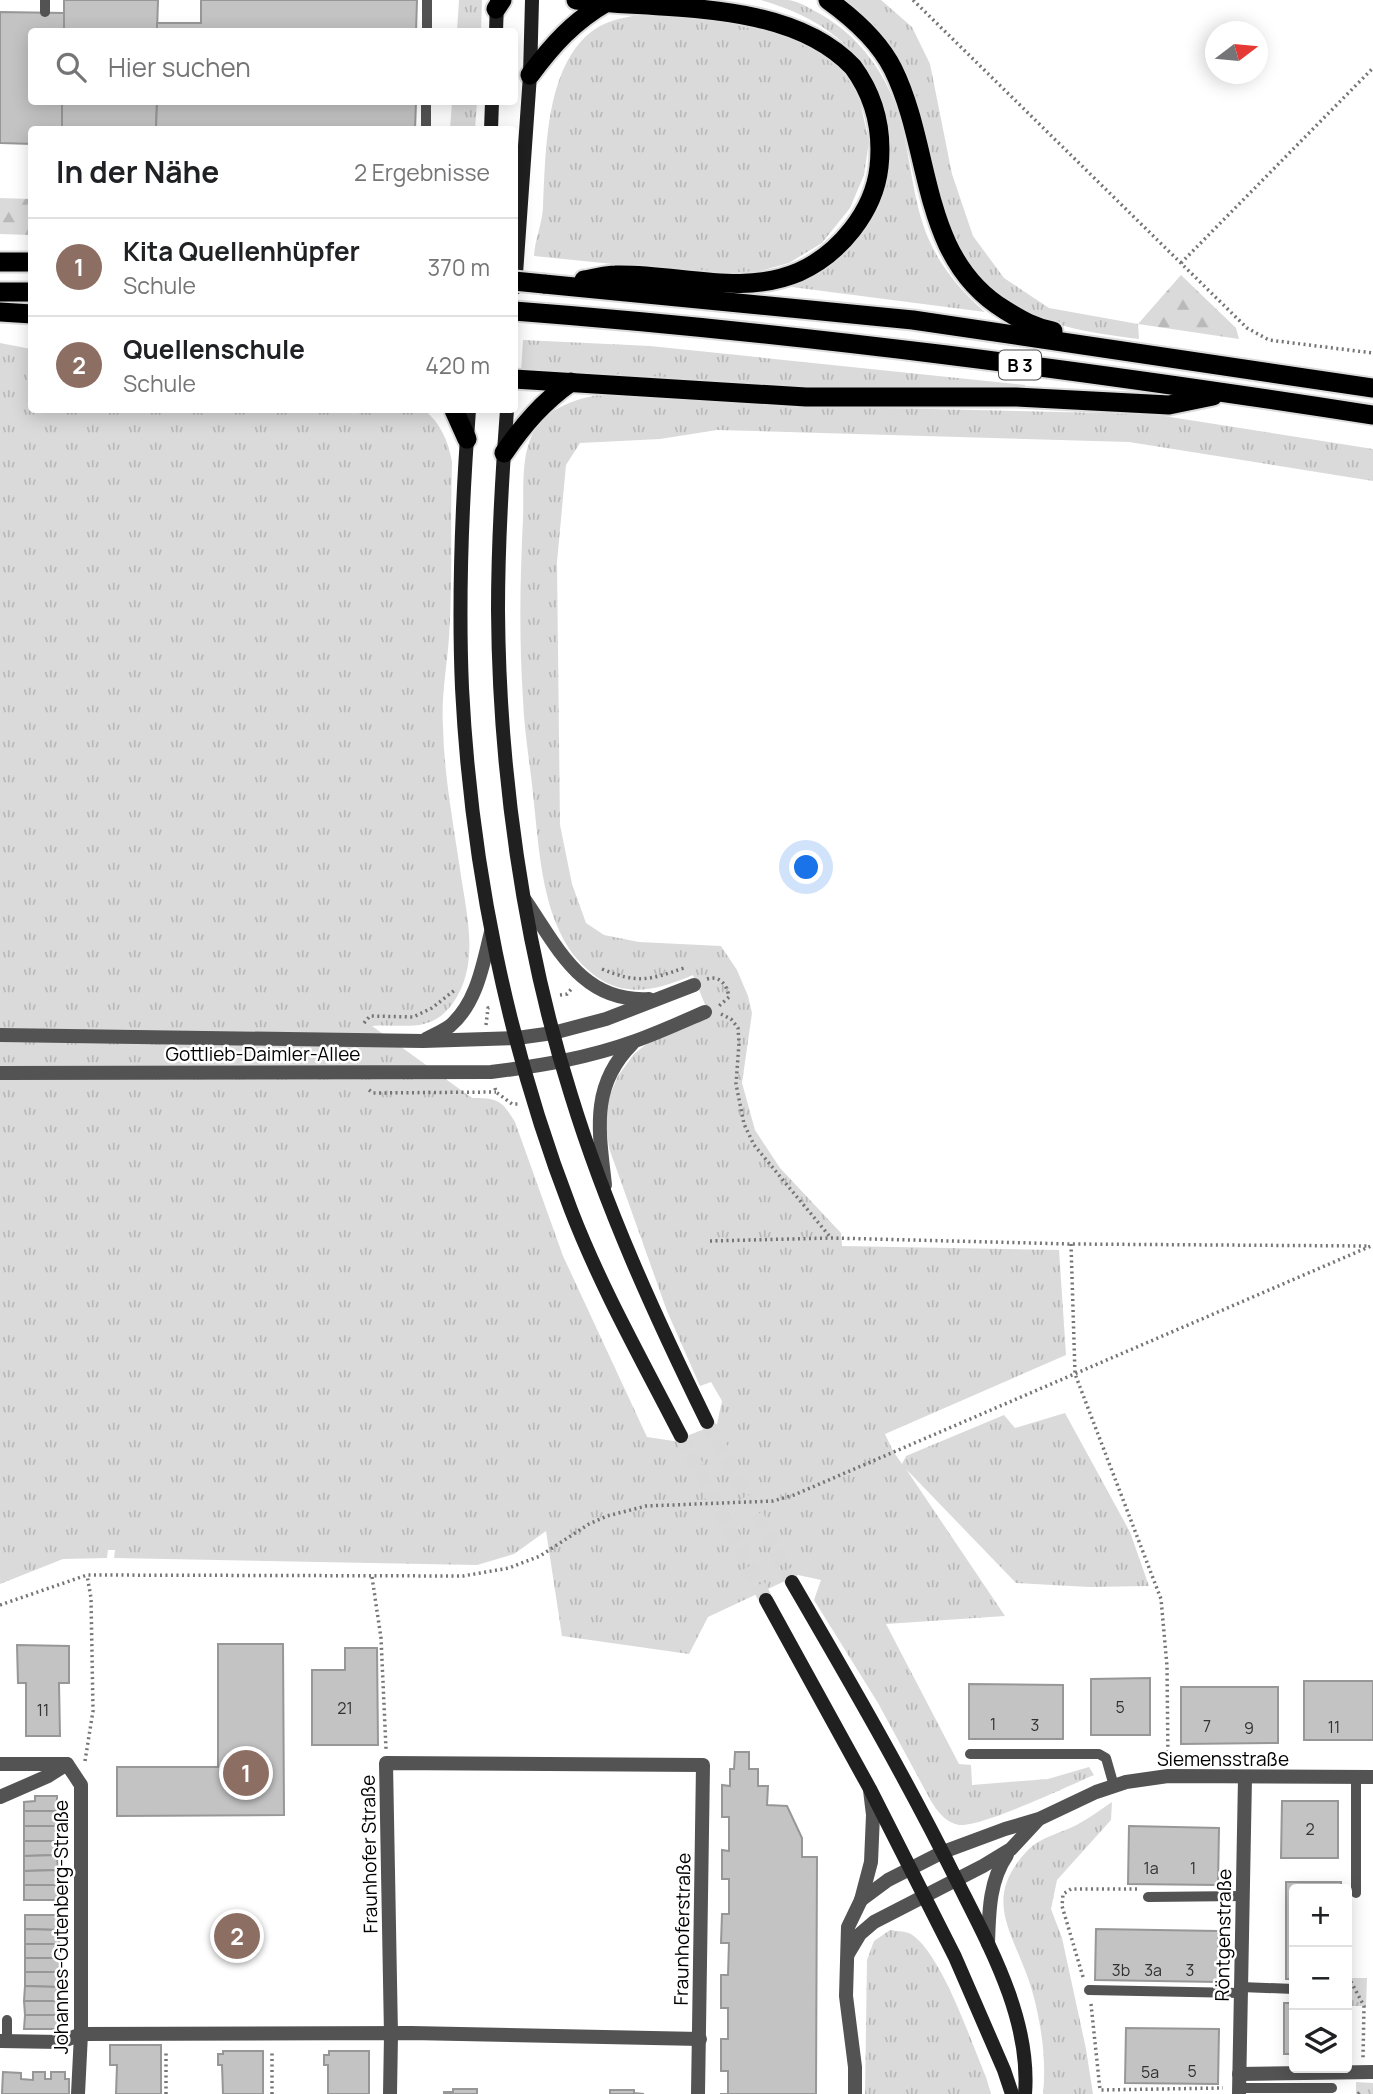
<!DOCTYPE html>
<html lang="de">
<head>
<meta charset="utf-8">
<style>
  body { margin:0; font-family:Manrope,sans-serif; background:#f6f6f6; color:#202124 }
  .controls { position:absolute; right:21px; bottom:21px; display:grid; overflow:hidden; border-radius:7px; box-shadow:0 4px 18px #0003 }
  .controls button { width:63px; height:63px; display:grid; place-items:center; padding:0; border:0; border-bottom:2px solid #e0e0e0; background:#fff; color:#202124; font:35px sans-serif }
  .compass { position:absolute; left:1205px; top:21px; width:63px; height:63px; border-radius:50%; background:#fff; box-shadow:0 4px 18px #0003; rotate:74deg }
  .you { position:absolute; left:807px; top:868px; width:24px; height:24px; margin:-18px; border:5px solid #fff; border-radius:50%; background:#1a73e8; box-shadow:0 0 0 10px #1a73e833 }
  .badge { display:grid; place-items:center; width:46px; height:46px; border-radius:50%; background:#db2777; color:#fff; font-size:23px; font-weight:700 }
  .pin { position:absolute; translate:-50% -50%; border:4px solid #fff; box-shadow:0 2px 7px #0006 }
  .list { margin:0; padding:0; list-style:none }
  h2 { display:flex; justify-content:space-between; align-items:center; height:91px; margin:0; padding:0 28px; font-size:30px }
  h2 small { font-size:23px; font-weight:400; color:#757577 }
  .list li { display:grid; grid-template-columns:46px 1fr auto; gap:21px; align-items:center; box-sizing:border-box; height:98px; padding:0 28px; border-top:2px solid #e0e0e0 }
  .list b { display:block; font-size:26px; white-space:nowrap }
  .list p { margin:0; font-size:23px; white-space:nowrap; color:#757577 }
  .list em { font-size:23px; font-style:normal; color:#757577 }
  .icon { flex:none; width:38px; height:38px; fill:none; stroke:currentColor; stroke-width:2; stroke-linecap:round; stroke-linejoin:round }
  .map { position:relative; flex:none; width:1373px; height:2094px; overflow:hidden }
  .search { position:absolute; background:#fff; box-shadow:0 4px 18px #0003; left:28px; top:28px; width:490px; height:77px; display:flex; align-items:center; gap:18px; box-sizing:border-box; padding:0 24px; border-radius:7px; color:#757577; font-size:26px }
  .panel { position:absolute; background:#fff; box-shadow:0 4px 18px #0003; left:28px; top:126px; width:490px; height:287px; border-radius:7px }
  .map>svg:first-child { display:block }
  .grass { fill:url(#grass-tufts) }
  .forest { fill:url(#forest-firs) }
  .building { fill:#c3c3c3; stroke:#979797; stroke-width:2 }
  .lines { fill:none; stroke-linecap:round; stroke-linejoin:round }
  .secondary-tunnel { stroke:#d9d9d9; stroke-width:14; stroke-dasharray:14 7; stroke-linecap:butt }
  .trunk-casing { stroke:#dbdbdb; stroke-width:23 }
  .path { stroke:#757575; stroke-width:3.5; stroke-dasharray:2 3.5; stroke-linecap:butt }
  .service { stroke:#535353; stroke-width:10 }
  .pedestrian { stroke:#535353; stroke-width:14 }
  .minor { stroke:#535353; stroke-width:14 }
  .secondary { stroke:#202020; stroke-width:14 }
  .trunk { stroke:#000; stroke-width:19 }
  .trunk-bridge-casing { stroke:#dbdbdb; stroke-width:23; stroke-linecap:butt }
  .trunk-bridge { stroke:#000; stroke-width:19 }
  .labels { text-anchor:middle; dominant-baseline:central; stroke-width:5; stroke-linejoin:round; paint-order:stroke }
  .number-label { font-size:16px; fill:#313131 }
  .shield { fill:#fff; stroke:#4c4c4c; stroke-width:2 }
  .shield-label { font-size:18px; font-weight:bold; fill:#000 }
  .street-label { font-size:19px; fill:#000; stroke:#fff }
</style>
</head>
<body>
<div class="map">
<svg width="1373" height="2094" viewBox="0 0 1373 2094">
  <defs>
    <pattern id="grass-tufts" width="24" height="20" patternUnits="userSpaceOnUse" patternTransform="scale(1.75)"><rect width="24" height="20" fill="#dadada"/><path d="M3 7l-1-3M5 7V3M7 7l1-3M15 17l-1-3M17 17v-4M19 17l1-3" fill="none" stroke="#b9b9b9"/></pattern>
    <pattern id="forest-firs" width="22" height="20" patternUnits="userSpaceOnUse" patternTransform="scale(1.75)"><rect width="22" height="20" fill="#dadada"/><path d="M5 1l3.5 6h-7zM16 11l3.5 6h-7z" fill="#b9b9b9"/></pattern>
  </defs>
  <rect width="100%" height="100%" fill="#fff"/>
  <g class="grass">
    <polygon points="459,0 482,0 481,31 457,31"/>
    <path d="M761 0C770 0 780 0 788 0 797 1 806 6 813 10 855 31 885 70 899 115 911 156 912 201 929 240 942 269 961 291 985 312L784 286C818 274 855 255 869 218 873 205 874 189 877 176 880 159 887 140 887 123 887 117 883 109 881 103 865 46 815 16 761 0Z"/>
    <path d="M845 0H881L912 27 930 64 952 174 973 236 1004 278 1049 308 1138 324 1139 339C1068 330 1010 321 967 259 962 252 955 244 952 237 941 215 934 178 929 155 920 113 910 71 882 37 871 23 861 9 845 0Z"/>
    <path d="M657 13 779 27 826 51 848 76 860 102 869 142 864 175 850 208 822 243 789 263 749 274H711L534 256C535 239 542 224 543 208 546 153 544 58 600 26 617 17 638 15 657 13Z"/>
    <polygon points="452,102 477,102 475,129 450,129"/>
    <polygon points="523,340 650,346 1025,385 1026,391 822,389 521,371"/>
    <path d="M0 343 31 349 32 410H336L357 414 343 410H425C441 425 448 440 452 462 450 520 453 579 449 637 447 667 441 696 443 727 444 774 453 822 460 869 466 913 481 963 453 1003 430 1035 404 1023 372 1026L472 1098C497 1098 502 1100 515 1122L563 1256 647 1437 674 1441 717 1424 722 1401 711 1382 700 1386 667 1311 609 1148 604 1109 618 1076 634 1054 649 1042 710 1017 693 975C648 994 614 1000 578 960 564 945 553 919 548 899 539 865 537 829 533 794 530 763 524 731 523 699 519 639 520 579 523 519 524 494 521 463 530 440 542 409 572 400 602 394L801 406 1151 414 1373 449V481L1129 442 717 430 660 439 580 443 566 465 557 562 560 825 572 884 586 923 604 935 639 942 721 946 737 970 748 996 752 1013 742 1083 755 1130 780 1168 841 1233 842 1246 1059 1250 1066 1355 885 1434 893 1451 902 1464 906 1456 1004 1415 1015 1428 1065 1413 1130 1532 1149 1586 1089 1587 1016 1583 906 1469 1005 1616 886 1624 959 1764 971 1765 972 1785 1048 1779 1089 1767 1094 1775C1068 1786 983 1827 959 1825 946 1823 937 1811 931 1801L878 1703 814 1600 821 1580 798 1575 708 1617 689 1654 562 1636 546 1531 514 1554 477 1565 114 1558 115 1550H108L107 1558 63 1559 0 1584Z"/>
    <path d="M1112 1802 1111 1820 1057 1880 1051 1909 1062 1938 1086 2049 1093 2094H1043C1047 2057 1040 2013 1028 1978 1010 1928 983 1897 1028 1850 1040 1837 1065 1832 1080 1823 1091 1817 1101 1809 1112 1802Z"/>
    <path d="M890 1930C896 1931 905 1931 911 1934 942 1954 971 2042 986 2077L991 2094H865L867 1960 874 1941Z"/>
    <polygon points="1347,1978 1367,1978 1366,2006 1347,2006"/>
    <polygon points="1356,2082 1373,2083 1373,2094 1356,2094"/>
  </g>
  <g class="forest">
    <polygon points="0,198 31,199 31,235 0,234"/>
    <polygon points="1181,275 1236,328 1239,339 1138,324"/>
  </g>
  <g class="building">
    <polygon points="64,0 158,0 157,32 64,32"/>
    <polygon points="201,0 417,0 416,32 157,32 157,23 201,23"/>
    <polygon points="0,12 64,13 64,32 32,32 32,102 62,102 62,130 32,130 32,144 0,143"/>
    <polygon points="62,102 157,102 156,130 62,130"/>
    <polygon points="157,102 416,102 415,130 156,130"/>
    <polygon points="218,1644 283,1644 284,1815 117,1816 117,1767 218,1767"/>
    <polygon points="17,1645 69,1646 69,1683 59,1683 60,1736 26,1736 26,1683 18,1683"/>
    <polygon points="345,1648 377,1648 378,1745 312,1745 312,1670 345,1670"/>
    <polygon points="1150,1678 1150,1735 1091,1735 1091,1679"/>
    <rect x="1304" y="1681" width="69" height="59"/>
    <polygon points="969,1684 1063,1685 1063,1739 969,1739"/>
    <polygon points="1181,1687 1278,1687 1278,1743 1181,1744"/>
    <polygon points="735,1752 749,1752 749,1769 758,1769 758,1786 768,1786 767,1805 787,1806 802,1838 802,1857 817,1857 816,2094 720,2094 728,2094 728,2071 721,2071 721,2039 728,2039 728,2008 721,2008 721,1975 728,1975 729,1943 721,1943 722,1914 729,1914 729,1879 722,1879 722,1850 729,1851 729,1817 722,1817 722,1785 730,1786 730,1769 734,1769"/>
    <polygon points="35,1796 57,1796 57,1811 24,1811 24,1802 35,1801"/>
    <polygon points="1282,1801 1338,1801 1338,1858 1281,1858"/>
    <rect x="24" y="1811" width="33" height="15"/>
    <rect x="24" y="1826" width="33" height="15"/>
    <polygon points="1129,1826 1219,1828 1218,1885 1128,1884"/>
    <polygon points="24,1841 57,1841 57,1855 24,1856"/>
    <polygon points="57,1855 58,1870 24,1871 24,1856"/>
    <polygon points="58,1870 57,1885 24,1885 24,1871"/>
    <polygon points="1286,1882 1341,1882 1341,1889 1294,1889 1294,1979 1286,1979"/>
    <polygon points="24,1885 57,1885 58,1900 24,1900"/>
    <polygon points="25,1915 59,1915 59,1930 25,1929"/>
    <polygon points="25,1929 59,1930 59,1944 25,1944"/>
    <polygon points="1096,1929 1218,1931 1218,1982 1095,1980"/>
    <rect x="25" y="1944" width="34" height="14"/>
    <rect x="25" y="1958" width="34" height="14"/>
    <polygon points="25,1972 59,1972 58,1987 25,1986"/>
    <polygon points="25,1986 58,1987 58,2001 24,2001"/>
    <polygon points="24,2001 58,2001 58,2015 25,2015"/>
    <rect x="1284" y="2003" width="10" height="51"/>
    <polygon points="25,2015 58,2015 58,2029 24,2029"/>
    <polygon points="1126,2028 1219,2029 1218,2084 1125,2083"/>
    <polygon points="110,2045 161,2045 161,2094 116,2094 117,2065 110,2065"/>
    <polygon points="223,2051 263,2051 263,2094 223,2094 222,2065 218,2065 218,2054 223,2054"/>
    <polygon points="329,2051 369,2051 369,2094 328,2094 328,2065 324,2065 324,2055 329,2055"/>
    <polygon points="3,2072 21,2073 21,2079 33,2080 33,2072 45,2072 45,2079 51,2079 51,2072 65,2072 65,2079 69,2079 69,2094 2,2094"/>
    <polygon points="453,2089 477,2089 477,2094 444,2094 444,2092 453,2092"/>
    <polygon points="610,2090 634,2090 634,2093 644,2094 610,2094"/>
  </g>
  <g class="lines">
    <g class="secondary-tunnel">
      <polyline points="707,1422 792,1582"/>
      <polyline points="681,1436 766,1600"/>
    </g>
    <g class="trunk-casing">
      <g id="trunk">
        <path d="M576 0C669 10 789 0 853 67 875 97 883 130 879 167 874 212 839 254 799 272 741 297 676 273 615 275 605 275 594 279 584 280"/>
        <path d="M828 0C853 18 879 41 893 69 933 150 919 258 1005 310 1021 320 1035 328 1053 331"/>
        <polyline points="496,9 502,0"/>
        <path d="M530 75C553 44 574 21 607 2"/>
        <polyline points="0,262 32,262"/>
        <polyline points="544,284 913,320 1373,388"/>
        <polyline points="0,292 32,292"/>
        <path d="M514 311C802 333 1088 371 1373 415"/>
        <polyline points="0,312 32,314"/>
        <polyline points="514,379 806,397 1016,397 1169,405 1213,396"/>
        <polyline points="454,410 467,439"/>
        <path d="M504 453C524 424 543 402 571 382"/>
      </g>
    </g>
    <g class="path">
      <polyline points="913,0 1247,328 1269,340 1373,353"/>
      <polyline points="1181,263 1373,68"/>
      <path d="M602 969C638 984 649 980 684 968"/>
      <path d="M707 979C720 975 727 985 729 997L719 1006"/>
      <polyline points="560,995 567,994 573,987"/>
      <polyline points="721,1014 731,1019 738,1028 739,1043 736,1084 744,1124 754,1145 831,1238"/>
      <polyline points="364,1023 370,1016 413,1017 432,1008 456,989"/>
      <polyline points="486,1025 488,1008 491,1007"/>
      <polyline points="495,1088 496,1092 512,1104 518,1104"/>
      <polyline points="369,1090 373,1093 496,1092"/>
      <polyline points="710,1241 831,1238 1071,1244 1367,1246"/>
      <polyline points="1071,1244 1075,1374 1161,1599 1167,1666 1168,1761"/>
      <polyline points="372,1577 381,1638 386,1749"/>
      <polyline points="0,1605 87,1575 463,1576 509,1568 540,1556 589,1524 607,1516 646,1506 773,1501 794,1495 1371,1246"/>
      <polyline points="85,1761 93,1711 91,1598 87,1575"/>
      <polyline points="1349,1905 1349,1978 1364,2006 1363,2058"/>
      <polyline points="1083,1977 1062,1906 1063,1894 1071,1889 1139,1889"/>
      <polyline points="1091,2004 1100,2090 1223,2088"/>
      <polyline points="166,2094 166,2050"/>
      <polyline points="272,2094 272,2050"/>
      <polyline points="1358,2094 1361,2091"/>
    </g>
    <g class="service">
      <polyline points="45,12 45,0"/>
      <polyline points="427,32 427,0"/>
      <polyline points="426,130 426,102"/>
      <polyline points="970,1754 1099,1754 1106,1758 1114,1786"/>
      <polyline points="1356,1893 1356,1777"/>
      <polyline points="1148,1897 1243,1896"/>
      <polyline points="1241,1987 1294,1989"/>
      <polyline points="1089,1990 1241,1993"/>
      <polyline points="7,2020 7,2041"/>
      <polyline points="1239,2088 1332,2088"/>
    </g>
    <polyline class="pedestrian" points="0,1797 48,1776 67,1764"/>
    <g class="minor">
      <path d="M525 900C558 948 582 1003 649 999"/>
      <polyline points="0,1035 423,1041 517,1038 553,1033 606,1019 694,985"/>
      <path d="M426 1039C434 1035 443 1031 450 1026 477 1003 483 964 491 932"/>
      <path d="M0 1073 491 1072C540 1066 588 1058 635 1041 658 1033 682 1022 705 1012"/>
      <path d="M605 1185C599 1131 590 1086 632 1044"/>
      <polyline points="0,1764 67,1764 81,1785 81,2034 78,2094"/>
      <polyline points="861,1900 888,1880 943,1852 1005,1829 1039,1819 1096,1792 1126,1782 1168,1776 1373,1777"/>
      <path d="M988 1944C989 1913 989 1881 1007 1855"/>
      <polyline points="848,1954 860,1934 874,1922 983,1866 1011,1849 1037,1821"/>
      <polyline points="0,2041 61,2042 81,2034 411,2033 700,2039"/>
      <polyline points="1239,2074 1373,2072"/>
      <polyline points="390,2094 391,2035 386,1763 703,1765 698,2094"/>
      <polyline points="855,2094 855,2067 846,1996 848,1927 861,1900 871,1862 873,1815 870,1790"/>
      <polyline points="1239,2094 1245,1778"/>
    </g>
    <g class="secondary">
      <polyline points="496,32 497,1"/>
      <polyline points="491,130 492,102"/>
      <polyline points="515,288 530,75 532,0"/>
      <path d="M469 410C462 502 458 595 462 688 471 865 507 1044 571 1210 601 1288 643 1362 681 1436"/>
      <path d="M507 410C502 476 498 543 498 610 499 769 523 944 571 1095 606 1209 655 1316 707 1422"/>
      <path d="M792 1582C849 1680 906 1778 956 1879 989 1945 1031 2019 1025 2094"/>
      <polyline points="766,1600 870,1789 955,1957 1004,2070 1012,2094"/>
    </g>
    <use href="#trunk" class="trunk"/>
    <g class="trunk-bridge-casing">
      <polyline id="trunk-bridge" points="514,281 544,284"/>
    </g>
    <use href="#trunk-bridge" class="trunk-bridge"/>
  </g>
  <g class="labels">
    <g class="number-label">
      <text x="1120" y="1707">5</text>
      <text x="345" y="1708">21</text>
      <text x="43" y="1710">11</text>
      <text x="993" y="1724">1</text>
      <text x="1035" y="1725">3</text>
      <text x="1207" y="1726">7</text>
      <text x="1334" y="1727">11</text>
      <text x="1249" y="1728">9</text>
      <text x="1310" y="1829">2</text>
      <text x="1151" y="1868">1a</text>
      <text x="1193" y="1868">1</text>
      <text x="1121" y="1970">3b</text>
      <text x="1153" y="1970">3a</text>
      <text x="1190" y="1970">3</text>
      <text x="1192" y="2071">5</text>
      <text x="1150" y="2072">5a</text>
    </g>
    <rect class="shield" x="999" y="350.5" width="42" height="29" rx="5"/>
    <g class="shield-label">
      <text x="1020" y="365">B 3</text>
    </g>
    <g class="street-label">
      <text x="263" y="1054">Gottlieb-Daimler-Allee</text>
      <text x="1223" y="1759">Siemensstraße</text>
      <text transform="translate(369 1854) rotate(-91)">Fraunhofer Straße</text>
      <text transform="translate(61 1927) rotate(-90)">Johannes-Gutenberg-Straße</text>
      <text transform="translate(682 1929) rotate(-89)">Fraunhoferstraße</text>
      <text transform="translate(1223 1935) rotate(-89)">Röntgenstraße</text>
    </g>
  </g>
</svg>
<div class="controls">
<button>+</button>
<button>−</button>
<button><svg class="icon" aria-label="layers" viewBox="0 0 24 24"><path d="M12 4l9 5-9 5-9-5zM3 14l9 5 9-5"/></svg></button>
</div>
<svg class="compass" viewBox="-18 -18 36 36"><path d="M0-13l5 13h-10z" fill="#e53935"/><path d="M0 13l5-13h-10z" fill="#757577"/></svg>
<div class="you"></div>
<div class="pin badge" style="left:246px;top:1773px;background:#8d6e63">1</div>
<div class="pin badge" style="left:237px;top:1936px;background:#8d6e63">2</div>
<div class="search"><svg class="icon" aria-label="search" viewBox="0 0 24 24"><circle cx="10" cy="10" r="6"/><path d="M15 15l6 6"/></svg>Hier suchen</div>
<section class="panel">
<h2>In der Nähe<small>2 Ergebnisse</small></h2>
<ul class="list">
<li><span class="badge" style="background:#8d6e63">1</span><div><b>Kita Quellenhüpfer</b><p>Schule</p></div><em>370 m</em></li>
<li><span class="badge" style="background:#8d6e63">2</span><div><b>Quellenschule</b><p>Schule</p></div><em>420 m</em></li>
</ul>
</section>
</div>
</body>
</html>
